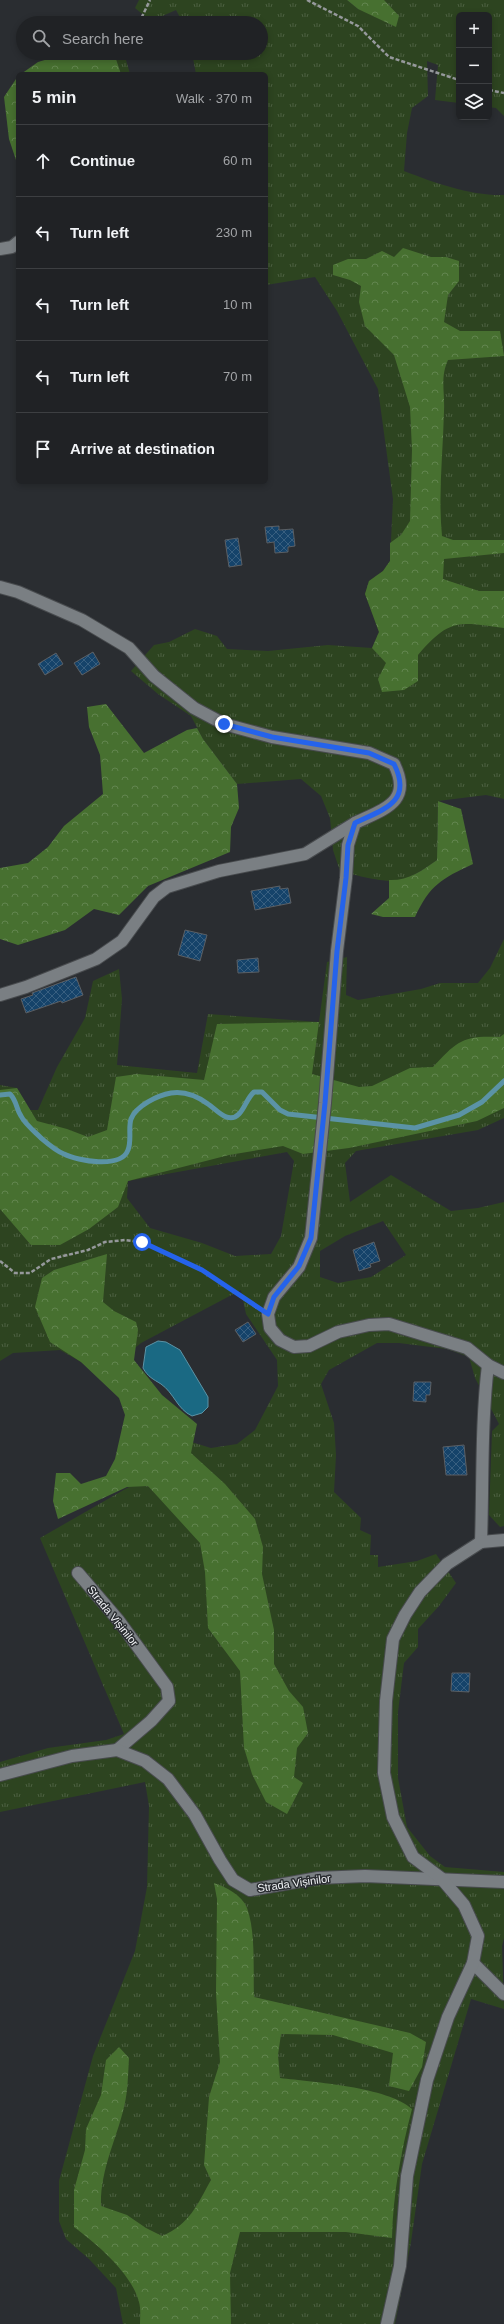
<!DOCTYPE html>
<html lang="en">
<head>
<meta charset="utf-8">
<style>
  body { margin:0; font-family:Arial,sans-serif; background:#2d2f32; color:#f1f3f6 }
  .controls { position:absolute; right:12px; top:12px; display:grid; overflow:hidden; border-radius:6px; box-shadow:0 2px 6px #0003 }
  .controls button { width:36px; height:36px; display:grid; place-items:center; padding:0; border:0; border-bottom:1px solid #3d3f42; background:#202225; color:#f1f3f6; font:20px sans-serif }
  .stop { position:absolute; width:12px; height:12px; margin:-9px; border:3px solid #2563eb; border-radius:50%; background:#fff }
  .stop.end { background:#2563eb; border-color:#fff; box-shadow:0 1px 4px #0008 }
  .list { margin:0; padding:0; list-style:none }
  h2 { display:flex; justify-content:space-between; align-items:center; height:52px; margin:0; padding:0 16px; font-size:17px }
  h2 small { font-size:13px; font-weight:400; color:#a2a4a7 }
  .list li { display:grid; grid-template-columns:26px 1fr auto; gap:12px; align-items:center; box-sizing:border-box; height:72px; padding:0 16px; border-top:1px solid #3d3f42 }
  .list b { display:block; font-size:15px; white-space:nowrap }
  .list em { font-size:13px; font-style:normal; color:#a2a4a7 }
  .icon { flex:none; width:22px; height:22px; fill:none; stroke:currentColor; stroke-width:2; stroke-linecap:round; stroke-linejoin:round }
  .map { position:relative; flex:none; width:504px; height:2324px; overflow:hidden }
  .search { position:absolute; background:#202225; box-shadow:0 2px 6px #0003; left:16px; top:16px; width:252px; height:44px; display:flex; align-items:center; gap:10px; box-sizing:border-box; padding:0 14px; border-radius:22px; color:#a2a4a7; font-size:15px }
  .panel { position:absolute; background:#202225; box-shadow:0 2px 6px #0003; left:16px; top:72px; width:252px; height:412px; border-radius:6px }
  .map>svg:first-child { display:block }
  .grass { fill:url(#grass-tufts); fill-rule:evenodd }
  .forest { fill:url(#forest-crowns) }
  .water { fill:#1a6983; stroke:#5b93a6 }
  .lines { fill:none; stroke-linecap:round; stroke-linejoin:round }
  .stream { stroke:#5b93a6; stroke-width:5 }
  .building { fill:url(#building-cross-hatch); stroke:#5b5f64 }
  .minor-casing { stroke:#484b4e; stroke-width:14 }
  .path { stroke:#96999c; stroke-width:2.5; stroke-dasharray:4 2; stroke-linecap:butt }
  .minor { stroke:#7a7f83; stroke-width:12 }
  .route { stroke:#2563eb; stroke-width:5 }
  .labels { text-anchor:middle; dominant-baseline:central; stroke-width:3; stroke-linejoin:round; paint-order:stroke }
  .street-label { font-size:11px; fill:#f2f4f7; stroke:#2a2d31 }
</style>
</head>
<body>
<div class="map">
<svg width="504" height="2324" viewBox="0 0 504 2324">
  <defs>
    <pattern id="grass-tufts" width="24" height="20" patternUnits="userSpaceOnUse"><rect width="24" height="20" fill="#2d4420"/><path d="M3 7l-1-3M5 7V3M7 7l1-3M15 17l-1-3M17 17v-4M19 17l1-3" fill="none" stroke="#4c6041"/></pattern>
    <pattern id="forest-crowns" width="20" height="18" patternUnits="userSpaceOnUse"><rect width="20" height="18" fill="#477030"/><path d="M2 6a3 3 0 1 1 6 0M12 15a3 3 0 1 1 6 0" fill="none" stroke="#62854f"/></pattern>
    <pattern id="building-cross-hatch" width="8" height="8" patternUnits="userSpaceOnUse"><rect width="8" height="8" fill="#15436a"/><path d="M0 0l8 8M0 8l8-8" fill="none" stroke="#385f80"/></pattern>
  </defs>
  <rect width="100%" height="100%" fill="#2a2d31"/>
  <g class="grass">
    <path d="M139 0H347L358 9 384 0H504V116L496 108 489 107V15H459V103L435 100 438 65 427 61 428 96 412 108 407 133 404 171C435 183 471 196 504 195V799L486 795 438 801 437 860C426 868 414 876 401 880 388 884 354 875 340 871L333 850 330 818 321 796 301 779 237 784 203 739 191 716 158 694 131 671 154 645 169 642 195 629 217 636 227 649 268 651 328 645 372 648 379 632 365 594 369 581 383 571 390 561 393 499 378 389 337 311 315 277 266 285V74H196L192 53H261V23H183L176 10 151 21 135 8Z"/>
    <polygon points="114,53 124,53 130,74 121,74"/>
    <path d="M504 939V1118L478 1130 356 1151 345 1163 350 1202 391 1175 451 1211 478 1208 504 1202V1526L500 1527 489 1515 492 1431 499 1424 475 1378 469 1357 447 1349 399 1343H377L329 1370 321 1384 334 1423 336 1455 334 1492 361 1518 360 1530 371 1535 370 1555H378V1567L417 1561 436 1554 456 1583 439 1606 418 1629V1647L404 1663 398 1712V1778L407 1827 430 1856 445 1867 504 1872V1938L502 1946 504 2009 471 1999 422 2164 411 2242 395 2324H123L116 2288 89 2259 66 2239 59 2221V2181L93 2056 135 1951 147 1887 149 1806 145 1782 0 1812V1762L48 1748 106 1740 124 1734 40 1538 148 1476 133 1400 81 1362 60 1350 13 1353 0 1361V1085L17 1088 30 1110H38L57 1067 85 1018 93 981 119 969 122 999 117 1065 197 1073 208 1014 319 1022 327 962 347 957 346 995 358 1000 421 989 440 983H478L490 968ZM287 1152 294 1161 281 1236 271 1254 235 1256 202 1243 150 1228 127 1198 128 1181ZM383 1221 406 1255 371 1277 338 1283 320 1277V1251L345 1236ZM241 1290 246 1314 277 1360 278 1386 255 1430 237 1444 211 1448 188 1441 124 1357 141 1343Z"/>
  </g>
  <g class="forest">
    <polygon points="347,0 384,0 399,16 396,27 358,9"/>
    <polygon points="68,53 114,53 121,74 21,74 38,62"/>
    <polygon points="18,76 18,166 9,139 4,97"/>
    <path d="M403 248 431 257H446L459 261V281L448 295 444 322 460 331H500L504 356 448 360C440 377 445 392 444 411 443 453 438 494 442 536L453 540H504V553L444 559 443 579 479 591H504V628C458 622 450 618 418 655V681L404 690 382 692 378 679 386 663 372 648 379 632 365 594 369 581 383 571 390 561V543L401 535 410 521 412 450 410 407 394 355 365 326 359 302 361 286 350 280 333 275V265L348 259H366L382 251 394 257Z"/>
    <polygon points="106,704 144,753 187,730 197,728 203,739 237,784 239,808 231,827 230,852 148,886 119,915 94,909 65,930 18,945 0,939 0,868 28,863 48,847 64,826 103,794 100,755 89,727 87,707"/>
    <path d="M438 801 461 809 473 864C441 879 430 885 415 917H383L371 914 389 898V880C407 881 422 871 437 860Z"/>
    <path d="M319 1022 312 1074 359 1087 372 1086 410 1068 433 1067C457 1041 463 1035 500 1037L504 1034V1108L477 1121 349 1148 303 1154 283 1146 229 1155 128 1181 118 1207 89 1229 60 1245H31L0 1209V1090L17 1088 37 1121 67 1129 88 1137 107 1130 116 1077 137 1074 204 1080 217 1024Z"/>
    <polygon points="107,1254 103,1302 114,1311 136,1322 138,1330 134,1360 162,1395 197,1424 191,1453 225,1484 255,1519 263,1547 262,1574 274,1630 274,1664 289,1691 303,1707 308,1733 297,1748 294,1777 303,1783 287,1814 266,1802 252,1774 244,1748 240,1671 208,1628 205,1572 200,1543 148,1486 127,1487 58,1519 53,1501 56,1473 70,1473 81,1484 106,1476 115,1459 125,1415 119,1398 81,1362 50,1342 35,1307 42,1278 54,1270"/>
    <path d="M214 1883C226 1887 242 1895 247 1908 256 1932 253 1972 254 1997L410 2033 426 2042 422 2067 409 2091 389 2086 393 2053 333 2035 281 2034 278 2055 280 2078C313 2082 388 2087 412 2109 401 2151 393 2194 392 2238L346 2232H240L230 2273 231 2324H140C140 2317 141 2309 139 2302 132 2274 97 2244 74 2227V2190L85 2150 86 2129 101 2095 106 2060 119 2047 129 2058C128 2074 128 2092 124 2107 116 2141 100 2170 101 2206L127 2215 146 2228 162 2236C190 2224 197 2205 211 2180L204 2165 209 2097 220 2062 216 1993 217 1899Z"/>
  </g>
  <path class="water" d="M158 1341 166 1342 180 1350 208 1397V1407L202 1413 192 1416C177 1409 174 1393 161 1384 153 1379 148 1377 143 1368L146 1347Z"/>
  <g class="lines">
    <path class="stream" d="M0 1095 10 1094C17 1101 16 1109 21 1116 25 1124 35 1132 41 1138 48 1144 56 1151 64 1154 78 1161 121 1169 128 1150 132 1140 128 1128 131 1119 136 1106 158 1095 171 1093 184 1091 197 1096 208 1104 216 1109 228 1125 239 1114 245 1108 247 1098 254 1092H262L280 1110 288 1114 415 1128 459 1115 482 1102 504 1081"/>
  </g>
  <g class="building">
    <polygon points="279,526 279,530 293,529 295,546 288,547 288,552 275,553 274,542 267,543 265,527"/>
    <polygon points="238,538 242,565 229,567 225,540"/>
    <polygon points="93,652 100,664 82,675 74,663"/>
    <polygon points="56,653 63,664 45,675 38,664"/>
    <polygon points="280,886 280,889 288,888 291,903 255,910 251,891"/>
    <polygon points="185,930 207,935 200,961 178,955"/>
    <polygon points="258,958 259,972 238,973 237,960"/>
    <polygon points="76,977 83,995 62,1003 61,1001 26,1013 21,999 33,995 32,993"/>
    <polygon points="374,1242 380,1261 370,1264 371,1267 359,1271 353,1250"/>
    <polygon points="248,1322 256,1334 243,1342 235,1330"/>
    <polygon points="414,1382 431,1382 430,1395 426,1395 426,1402 413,1401"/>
    <polygon points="464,1445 467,1475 446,1475 443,1447"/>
    <polygon points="452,1673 470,1673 469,1692 451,1691"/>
  </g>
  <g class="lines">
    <g class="minor-casing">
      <g id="minor">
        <polyline points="0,249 12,247 18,242"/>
        <path d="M0 587 18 592 82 620 129 648 154 676 194 708 224 724 272 737 369 753 394 764C413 802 384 809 355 823L348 845 346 878 337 951 325 1103 311 1238 299 1267 274 1297 268 1314 270 1328 280 1340 294 1347 309 1346 338 1332 369 1325 389 1324 467 1348 488 1365 504 1373"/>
        <polyline points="0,995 26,987 96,959 122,941 154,897 167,887 219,871 305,854 355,823"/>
        <path d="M481 1542C483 1483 481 1424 488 1365"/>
        <polyline points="78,1573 119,1621 167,1687 169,1701 151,1721 117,1750"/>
        <polyline points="0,1775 72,1756 117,1750 145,1761 168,1779 195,1815 220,1860 233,1880 250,1890 318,1878 365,1876 504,1882"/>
        <polyline points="473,1963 504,1994"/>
        <polyline points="387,2324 400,2266 407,2176 427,2080 448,2017 473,1963 478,1936 464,1905 441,1878 413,1857 393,1817 384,1773 386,1701 393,1639 405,1615 420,1592 447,1564 481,1542 504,1540"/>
      </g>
    </g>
    <g class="path">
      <polyline points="307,0 358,26 389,57 459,80"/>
      <polyline points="139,23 150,0"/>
      <polyline points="42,54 44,53"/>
      <polyline points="489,90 504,93"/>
      <polyline points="0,1261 15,1273 30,1273 51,1259 88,1250 105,1242 125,1240 142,1242 203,1270 257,1308"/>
    </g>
    <use href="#minor" class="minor"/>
  </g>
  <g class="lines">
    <path class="route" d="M142 1242 202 1270 268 1314 274 1297 299 1266 311 1238 325 1103 337 951 346 878 348 845 355 823C384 809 413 802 394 764L369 753 272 737 224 724"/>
  </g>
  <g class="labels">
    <g class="street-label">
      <text transform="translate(113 1616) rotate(51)">Strada Vișinilor</text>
      <text transform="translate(294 1883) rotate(-8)">Strada Vișinilor</text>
    </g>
  </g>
</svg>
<div class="controls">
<button>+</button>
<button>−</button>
<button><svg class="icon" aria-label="layers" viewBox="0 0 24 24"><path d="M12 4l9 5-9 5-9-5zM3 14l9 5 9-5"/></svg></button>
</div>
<div class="stop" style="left:142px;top:1242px"></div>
<div class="stop end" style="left:224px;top:724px"></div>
<div class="search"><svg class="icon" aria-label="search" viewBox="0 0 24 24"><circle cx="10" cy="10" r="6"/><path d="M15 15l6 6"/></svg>Search here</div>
<section class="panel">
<h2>5 min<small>Walk · 370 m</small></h2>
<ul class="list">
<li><svg class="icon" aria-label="ahead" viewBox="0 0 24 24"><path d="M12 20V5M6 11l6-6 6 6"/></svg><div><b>Continue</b></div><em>60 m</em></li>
<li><svg class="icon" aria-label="left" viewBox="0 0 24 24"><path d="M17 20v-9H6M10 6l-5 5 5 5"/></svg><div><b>Turn left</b></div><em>230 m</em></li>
<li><svg class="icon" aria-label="left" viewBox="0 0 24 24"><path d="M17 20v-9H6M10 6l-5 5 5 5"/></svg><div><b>Turn left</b></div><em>10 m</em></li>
<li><svg class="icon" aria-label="left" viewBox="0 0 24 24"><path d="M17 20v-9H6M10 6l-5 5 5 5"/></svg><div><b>Turn left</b></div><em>70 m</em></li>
<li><svg class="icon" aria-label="arrive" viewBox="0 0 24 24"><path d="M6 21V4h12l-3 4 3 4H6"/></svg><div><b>Arrive at destination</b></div></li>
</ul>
</section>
</div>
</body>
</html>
